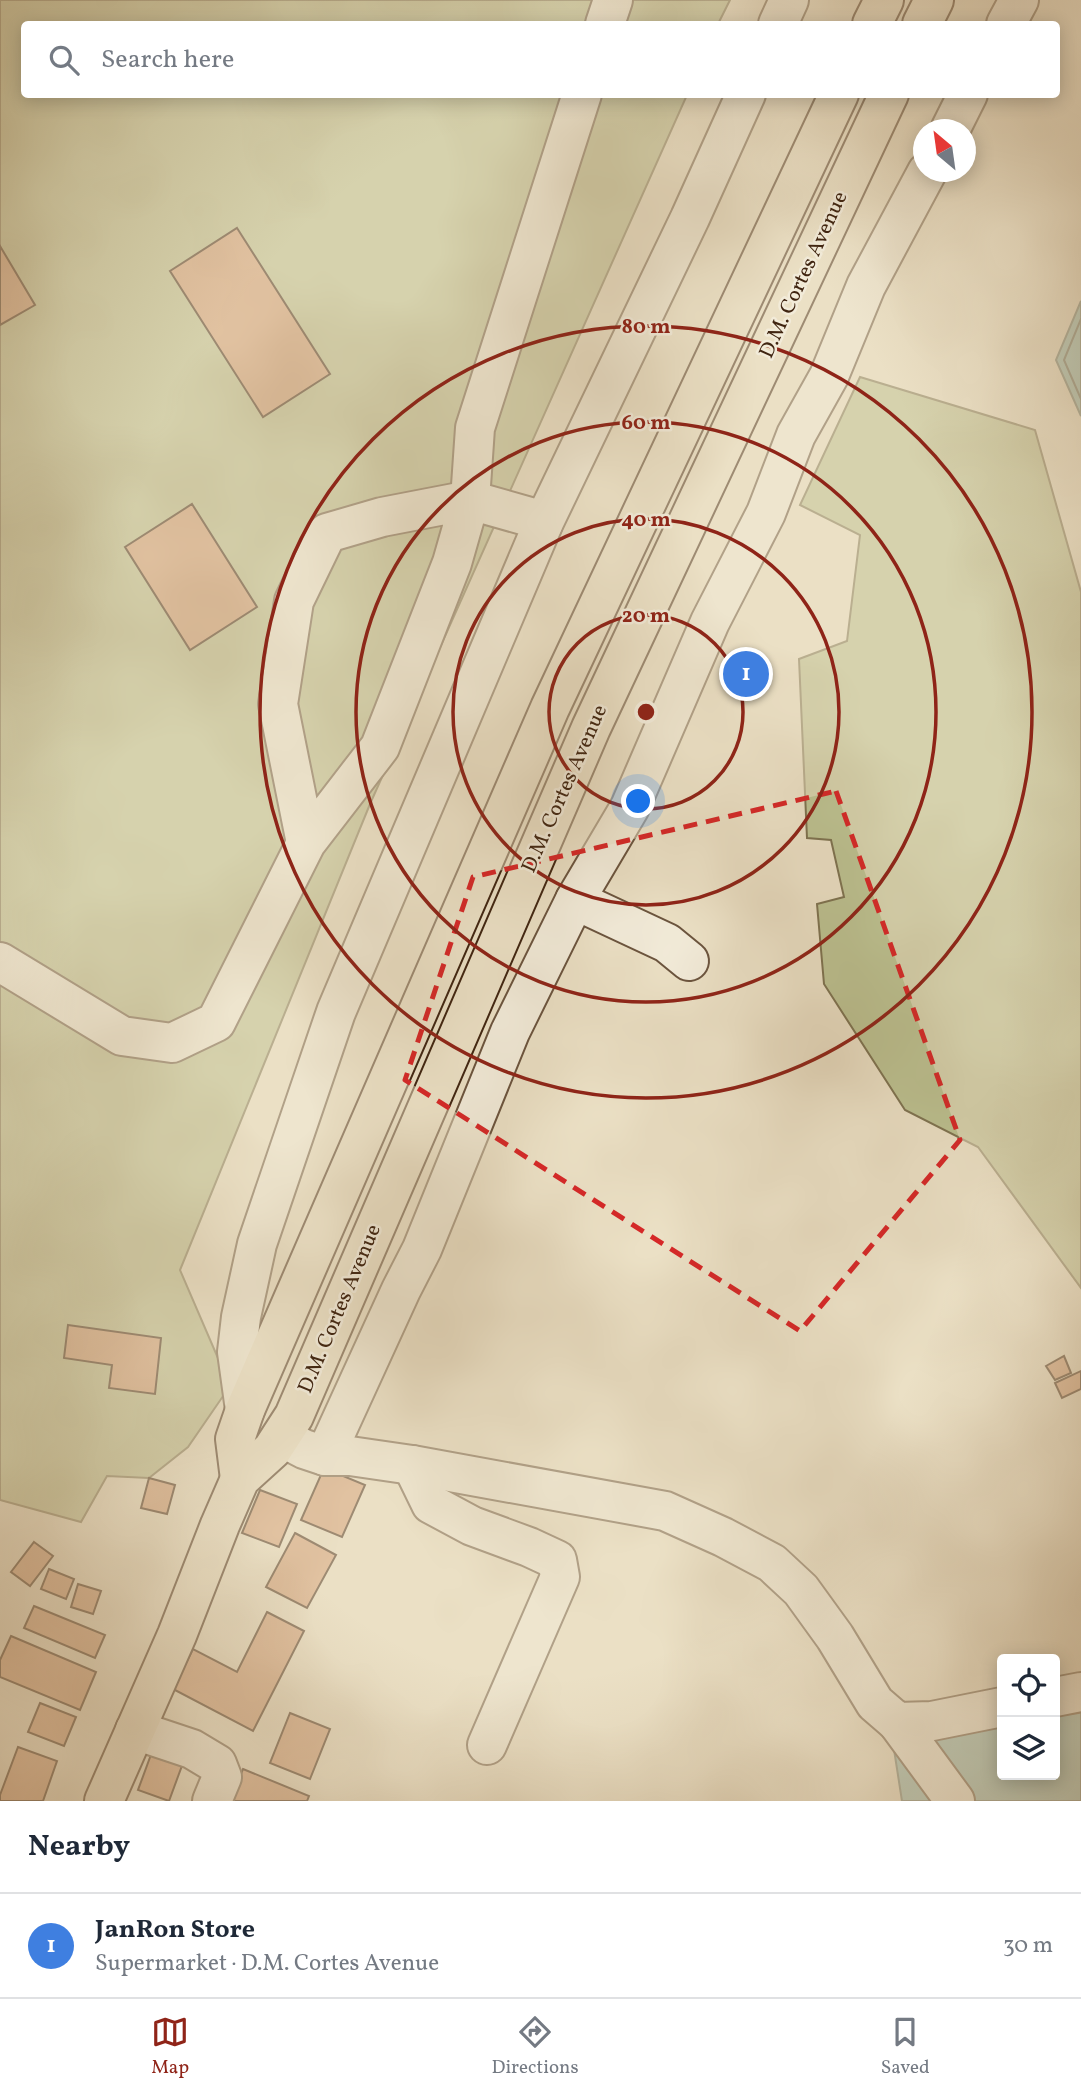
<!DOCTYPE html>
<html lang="en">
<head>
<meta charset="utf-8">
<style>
  body { margin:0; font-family:Vollkorn,serif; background:#f2f2f3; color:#1f2937 }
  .controls { position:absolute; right:21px; bottom:21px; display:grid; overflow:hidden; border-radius:7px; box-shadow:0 4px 18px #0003 }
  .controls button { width:63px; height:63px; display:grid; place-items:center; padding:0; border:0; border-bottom:2px solid #e0e1e3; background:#fff; color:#1f2937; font:35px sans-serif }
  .compass { position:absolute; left:913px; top:119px; width:63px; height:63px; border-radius:50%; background:#fff; box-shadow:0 4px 18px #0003; rotate:331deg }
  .you { position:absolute; left:639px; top:802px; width:24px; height:24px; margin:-18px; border:5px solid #fff; border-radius:50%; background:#1a73e8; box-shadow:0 0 0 10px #1a73e833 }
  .badge { display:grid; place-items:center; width:46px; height:46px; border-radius:50%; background:#8f2418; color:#fff; font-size:23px; font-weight:700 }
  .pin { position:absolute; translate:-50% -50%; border:4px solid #fff; box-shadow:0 2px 7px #0006 }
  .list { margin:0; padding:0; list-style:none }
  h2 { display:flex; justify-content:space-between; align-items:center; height:91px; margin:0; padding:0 28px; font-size:30px }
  h2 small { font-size:23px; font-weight:400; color:#747a83 }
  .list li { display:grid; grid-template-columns:46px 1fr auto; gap:21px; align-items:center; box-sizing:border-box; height:105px; padding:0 28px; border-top:2px solid #e0e1e3 }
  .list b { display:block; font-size:26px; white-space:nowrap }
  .list p { margin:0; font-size:23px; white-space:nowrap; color:#747a83 }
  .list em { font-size:23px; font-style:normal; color:#747a83 }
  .icon { flex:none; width:38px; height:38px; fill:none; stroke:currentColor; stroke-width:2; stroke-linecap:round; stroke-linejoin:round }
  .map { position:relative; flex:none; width:1081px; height:1801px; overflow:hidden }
  .search { position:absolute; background:#fff; box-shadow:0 4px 18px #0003; left:21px; right:21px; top:21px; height:77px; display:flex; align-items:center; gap:18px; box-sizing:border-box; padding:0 24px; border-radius:7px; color:#747a83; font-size:26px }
  .sheet { height:196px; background:#fff }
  nav { display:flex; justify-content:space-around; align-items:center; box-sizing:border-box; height:98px; border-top:2px solid #e0e1e3; background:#fff; font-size:19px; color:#747a83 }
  nav a { display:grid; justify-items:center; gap:4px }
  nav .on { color:#8f2418 }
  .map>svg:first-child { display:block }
  .green { fill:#bcc191; stroke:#7e7351; stroke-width:2 }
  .water { fill:#98bdb2; stroke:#758072; stroke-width:2 }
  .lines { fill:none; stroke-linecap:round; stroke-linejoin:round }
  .shore { stroke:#6c7162; stroke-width:2 }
  .building { fill:#d69e76; stroke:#402511; stroke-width:2 }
  .minor-casing { stroke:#6b543e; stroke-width:42 }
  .highway-casing { stroke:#402511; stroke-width:42 }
  .minor { stroke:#f2ebd9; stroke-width:38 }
  .highway { stroke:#ebe0c5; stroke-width:38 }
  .marked { fill:none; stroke:#d62828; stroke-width:5; stroke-dasharray:14 9; stroke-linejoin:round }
  .ring { fill:none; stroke:#8f2418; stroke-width:3.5 }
  .labels { text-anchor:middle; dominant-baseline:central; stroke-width:5; stroke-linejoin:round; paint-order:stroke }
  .street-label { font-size:21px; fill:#402511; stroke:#f2ebd9 }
  .centre { fill:#8f2418; stroke:#f2ebd9; stroke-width:3.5 }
  .ring-label { font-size:21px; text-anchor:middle; font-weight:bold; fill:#8f2418; stroke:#f2ebd9; stroke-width:5; stroke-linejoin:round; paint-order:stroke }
</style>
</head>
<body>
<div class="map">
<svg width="1081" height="1801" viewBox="0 0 1081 1801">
  <rect width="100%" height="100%" fill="#ebe0c5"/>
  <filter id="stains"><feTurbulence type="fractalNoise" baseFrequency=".00286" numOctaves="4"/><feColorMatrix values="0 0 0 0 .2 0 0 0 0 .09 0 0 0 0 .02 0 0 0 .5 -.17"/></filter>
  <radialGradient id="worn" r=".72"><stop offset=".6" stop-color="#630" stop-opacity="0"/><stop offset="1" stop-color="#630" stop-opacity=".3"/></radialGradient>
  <g class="green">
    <polygon points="0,0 730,0 718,24 24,24 24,94 687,95 370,804 180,1270 230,1386 188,1447 149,1478 107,1476 81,1522 0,1500"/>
    <polygon points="860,377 1035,430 1081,592 1081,1288 978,1147 905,1110 824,984 817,904 844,897 831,840 807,838 799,659 847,641 860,535 800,505"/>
  </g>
  <g class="water">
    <polygon points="1081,301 1081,416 1056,360"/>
    <polygon points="1081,1703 1081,1801 902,1801 893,1743 1002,1720 1002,1775 1055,1775 1055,1708"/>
  </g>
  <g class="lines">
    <polyline class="shore" points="1081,319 1064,360 1081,399"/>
  </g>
  <g class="building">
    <polygon points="237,228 330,374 263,417 170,271"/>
    <polygon points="0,246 35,305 0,325"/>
    <polygon points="192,504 257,607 190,650 125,547"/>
    <polygon points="68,1325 161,1338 155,1394 109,1388 112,1365 64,1358"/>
    <polygon points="1064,1356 1071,1373 1055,1380 1046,1366"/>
    <polygon points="1081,1371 1081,1389 1062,1398 1055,1383"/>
    <polygon points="324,1468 365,1485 342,1537 301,1520"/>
    <polygon points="149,1478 175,1485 167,1514 141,1508"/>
    <polygon points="260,1490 297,1504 279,1547 242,1533"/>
    <polygon points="295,1533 336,1555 307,1608 266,1587"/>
    <polygon points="34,1542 53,1556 30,1586 11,1572"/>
    <polygon points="49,1569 74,1579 66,1599 41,1589"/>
    <polygon points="78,1584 101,1591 93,1614 71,1607"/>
    <polygon points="34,1606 105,1635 95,1658 24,1628"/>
    <polygon points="267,1612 304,1631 253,1731 173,1689 193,1649 237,1672"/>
    <polygon points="11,1636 96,1672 80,1710 0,1677 0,1660"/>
    <polygon points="40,1703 76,1717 64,1746 28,1732"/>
    <polygon points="290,1713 330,1729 310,1779 270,1763"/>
    <polygon points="156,1741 187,1752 169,1801 138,1790"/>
    <polygon points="18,1747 57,1761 43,1801 0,1801 0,1795"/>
    <polygon points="243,1769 309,1796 307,1801 230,1801"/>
  </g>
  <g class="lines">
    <g class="minor-casing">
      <g id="minor">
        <polyline points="605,24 613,0"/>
        <polyline points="778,24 789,0"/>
        <polyline points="1006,24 1019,0"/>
        <polyline points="950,130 968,94"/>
        <polyline points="543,524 530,517 470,500 475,428 582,94"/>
        <polyline points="575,900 667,943 689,961"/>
        <polyline points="0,962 122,1036 172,1043 216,1022 306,843 278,704 294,601 327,533 382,517 470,500 452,563 380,747 306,843"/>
        <polyline points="245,1410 237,1352 241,1317 257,1244 336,1012 543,524 690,218 746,94"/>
        <polyline points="281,1437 304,1449 325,1456 350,1456 412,1465 665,1511 723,1537 772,1563 801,1590 835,1637 875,1703 897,1722 932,1721 1002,1707"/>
        <polyline points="325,1456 401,1290 422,1249 510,1032 575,900 630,807 710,622 766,513 796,435 829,376 866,286 927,172"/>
        <polyline points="412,1465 431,1504 472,1526 529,1547 557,1560 560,1577 487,1745"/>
        <polyline points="1055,1697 1081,1692"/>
        <polyline points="897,1722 955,1801"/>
        <polyline points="135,1730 192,1749 217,1764 222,1777 212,1801"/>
      </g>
    </g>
    <g class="highway-casing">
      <g id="highway">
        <polyline points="872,24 884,0"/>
        <polyline points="922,24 934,0"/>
        <polyline points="240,1479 235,1439 245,1410 550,708 839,94"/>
        <polyline points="104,1801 177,1635 220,1525 240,1479 272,1450 294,1416 591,728 889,94"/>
      </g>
    </g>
    <use href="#minor" class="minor"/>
    <use href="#highway" class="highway"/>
  </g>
  <path d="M0 0H1081V1801H0ZM836 791 960 1140 800 1331 405 1080 473 877Z" fill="#ebe0c5" fill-opacity=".55" fill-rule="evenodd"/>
  <path class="marked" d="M836 791 960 1140 800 1331 405 1080 473 877Z"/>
  <g class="ring">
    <circle cx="646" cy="712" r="97"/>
    <circle cx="646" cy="712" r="193"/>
    <circle cx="646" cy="712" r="290"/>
    <circle cx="646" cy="712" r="386"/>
  </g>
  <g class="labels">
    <g class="street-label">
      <text transform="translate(804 275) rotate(-65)">D.M. Cortes Avenue</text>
      <text transform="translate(565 789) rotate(-66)">D.M. Cortes Avenue</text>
      <text transform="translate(340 1309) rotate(-67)">D.M. Cortes Avenue</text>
    </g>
  </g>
  <circle cx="646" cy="712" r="10" class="centre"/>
  <g class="ring-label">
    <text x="646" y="333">80 m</text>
    <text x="646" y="429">60 m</text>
    <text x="646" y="526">40 m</text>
    <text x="646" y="622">20 m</text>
  </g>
  <rect width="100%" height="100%" filter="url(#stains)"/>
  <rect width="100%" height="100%" fill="url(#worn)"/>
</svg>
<div class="controls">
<button><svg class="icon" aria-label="locate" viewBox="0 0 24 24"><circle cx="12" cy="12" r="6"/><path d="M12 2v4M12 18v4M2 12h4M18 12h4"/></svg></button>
<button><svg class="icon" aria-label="layers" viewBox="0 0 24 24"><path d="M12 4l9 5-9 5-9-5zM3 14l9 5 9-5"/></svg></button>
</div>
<svg class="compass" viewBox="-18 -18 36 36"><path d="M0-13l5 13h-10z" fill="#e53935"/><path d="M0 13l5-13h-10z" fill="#747a83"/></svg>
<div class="you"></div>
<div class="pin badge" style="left:746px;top:674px;background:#3f7fe0">1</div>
<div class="search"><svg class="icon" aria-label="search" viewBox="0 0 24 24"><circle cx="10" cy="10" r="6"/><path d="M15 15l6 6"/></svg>Search here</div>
</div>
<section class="sheet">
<h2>Nearby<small></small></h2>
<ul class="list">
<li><span class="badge" style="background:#3f7fe0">1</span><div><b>JanRon Store</b><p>Supermarket · D.M. Cortes Avenue</p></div><em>30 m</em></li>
</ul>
</section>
<nav>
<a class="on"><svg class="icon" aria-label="map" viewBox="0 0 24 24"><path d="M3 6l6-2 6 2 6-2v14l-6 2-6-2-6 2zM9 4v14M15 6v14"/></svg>Map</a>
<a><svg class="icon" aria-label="directions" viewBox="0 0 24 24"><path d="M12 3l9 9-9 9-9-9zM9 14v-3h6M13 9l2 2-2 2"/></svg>Directions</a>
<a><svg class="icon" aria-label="saved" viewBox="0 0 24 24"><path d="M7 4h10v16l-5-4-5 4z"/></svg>Saved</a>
</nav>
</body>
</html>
